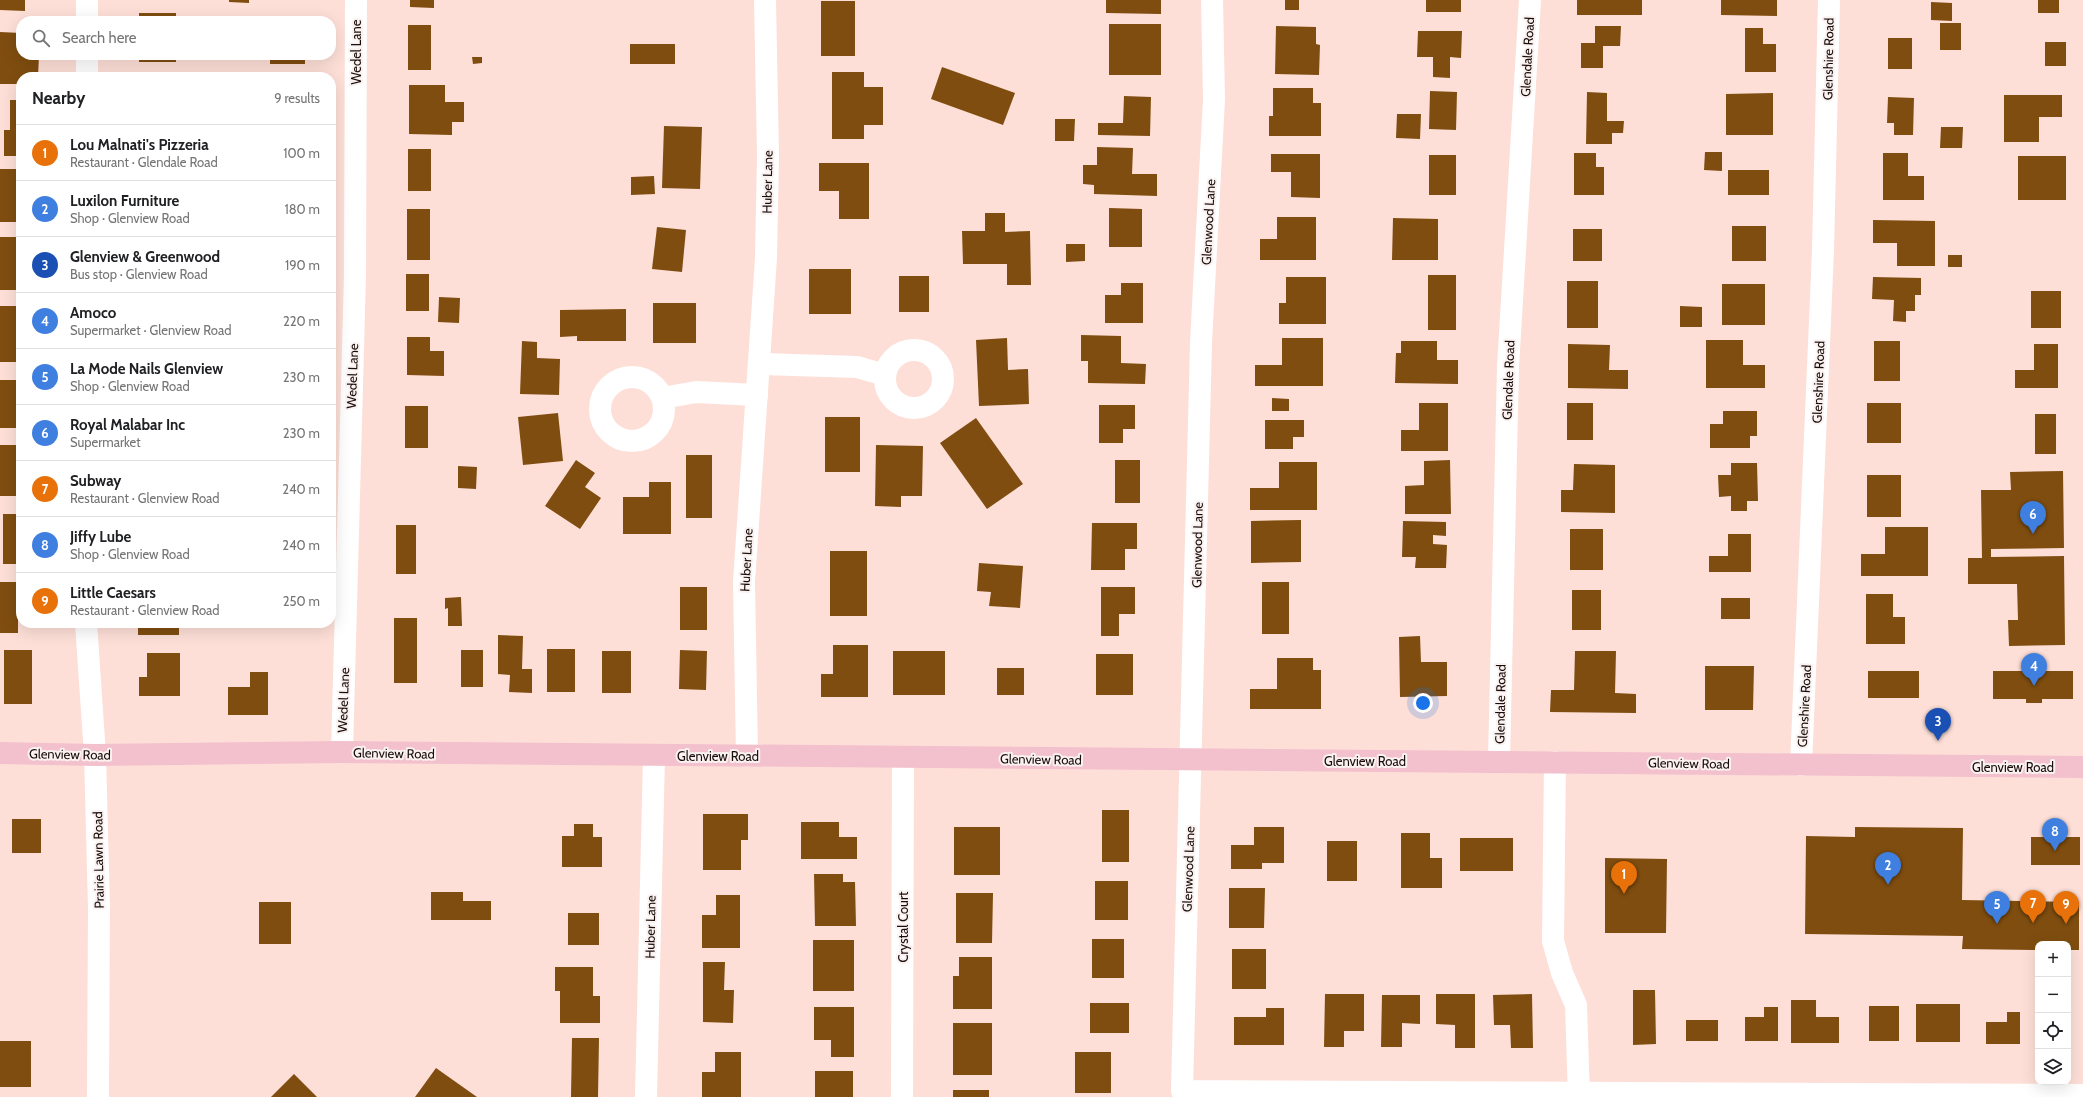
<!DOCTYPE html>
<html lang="en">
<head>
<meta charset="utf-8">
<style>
  body { margin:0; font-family:Cabin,sans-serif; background:#f2f2f2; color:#202124 }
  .controls { position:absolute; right:12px; bottom:12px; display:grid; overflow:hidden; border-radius:8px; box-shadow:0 4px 16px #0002 }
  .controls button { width:36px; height:36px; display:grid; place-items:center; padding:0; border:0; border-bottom:1px solid #e0e0e0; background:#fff; color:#202124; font:20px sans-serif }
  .you { position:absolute; left:1423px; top:703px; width:14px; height:14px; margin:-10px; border:3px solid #fff; border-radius:50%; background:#1a73e8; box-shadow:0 0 0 6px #1a73e833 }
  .badge { display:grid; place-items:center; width:26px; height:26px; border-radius:50%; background:#2563eb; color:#fff; font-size:13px; font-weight:700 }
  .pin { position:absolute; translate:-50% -33px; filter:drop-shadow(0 1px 2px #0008) }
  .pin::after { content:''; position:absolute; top:21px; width:14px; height:12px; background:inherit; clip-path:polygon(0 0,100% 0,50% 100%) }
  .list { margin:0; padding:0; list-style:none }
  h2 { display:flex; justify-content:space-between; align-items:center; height:52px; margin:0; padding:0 16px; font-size:17px }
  h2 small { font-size:13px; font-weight:400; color:#757577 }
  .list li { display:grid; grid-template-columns:26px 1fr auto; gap:12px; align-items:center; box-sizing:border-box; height:56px; padding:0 16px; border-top:1px solid #e0e0e0 }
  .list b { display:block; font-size:15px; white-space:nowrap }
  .list p { margin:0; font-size:13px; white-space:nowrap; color:#757577 }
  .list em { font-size:13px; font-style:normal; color:#757577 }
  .icon { flex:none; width:22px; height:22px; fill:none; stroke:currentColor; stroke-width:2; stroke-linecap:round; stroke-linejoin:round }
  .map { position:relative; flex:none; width:2083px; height:1097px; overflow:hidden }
  .search { position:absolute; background:#fff; box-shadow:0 4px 16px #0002; left:16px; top:16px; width:320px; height:44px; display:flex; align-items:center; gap:10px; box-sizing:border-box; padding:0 14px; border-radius:16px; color:#757577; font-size:15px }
  .panel { position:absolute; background:#fff; box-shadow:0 4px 16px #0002; left:16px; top:72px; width:320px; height:556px; border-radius:16px }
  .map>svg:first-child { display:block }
  .building { fill:#7f4d0f }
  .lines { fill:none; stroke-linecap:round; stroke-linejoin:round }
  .minor { stroke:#fff; stroke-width:22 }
  .major { stroke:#f3c0cd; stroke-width:22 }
  .labels { text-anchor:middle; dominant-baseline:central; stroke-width:4; stroke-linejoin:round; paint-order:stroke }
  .street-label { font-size:13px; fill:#190d0a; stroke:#faf2f0 }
</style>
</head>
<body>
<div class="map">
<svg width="2083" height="1097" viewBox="0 0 2083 1097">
  <rect width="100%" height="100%" fill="#fddfd7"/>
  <g class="building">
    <polygon points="0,0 25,0 25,11 0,10"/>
    <polygon points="229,0 249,0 249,3 229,2"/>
    <polygon points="410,0 434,0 434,8 410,7"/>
    <polygon points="1106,0 1161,0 1161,14 1106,13"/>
    <rect x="1285" y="0" width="14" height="10"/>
    <rect x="1426" y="0" width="35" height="12"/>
    <rect x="1577" y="0" width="65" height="15"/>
    <polygon points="1721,0 1777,0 1777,16 1721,15"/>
    <rect x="2038" y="0" width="21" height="13"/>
    <rect x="821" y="1" width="34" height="55"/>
    <polygon points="1931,2 1952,3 1952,21 1931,20"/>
    <rect x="139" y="13" width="37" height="8"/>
    <rect x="282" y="17" width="23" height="4"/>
    <rect x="1940" y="23" width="21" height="27"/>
    <rect x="1109" y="24" width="52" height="51"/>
    <rect x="408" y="25" width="23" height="45"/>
    <polygon points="1276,26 1316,27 1316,44 1320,45 1319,75 1275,74"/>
    <polygon points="1595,26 1621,26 1620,46 1603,46 1603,68 1581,68 1581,43 1595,43"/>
    <polygon points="1745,28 1763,28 1763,44 1776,44 1776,72 1745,72"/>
    <polygon points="1418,31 1462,31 1461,58 1450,57 1450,78 1433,77 1433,57 1417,57"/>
    <polygon points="0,32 21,33 21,55 39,55 38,77 21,77 21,84 0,84"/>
    <rect x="1888" y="38" width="24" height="31"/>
    <rect x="2045" y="42" width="21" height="24"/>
    <rect x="630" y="44" width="45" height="20"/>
    <rect x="139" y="55" width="37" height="7"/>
    <rect x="270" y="55" width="35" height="9"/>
    <polygon points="472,57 482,57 482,63 473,64"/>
    <polygon points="942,67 1015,93 1003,125 931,99"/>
    <polygon points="832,72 864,72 864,87 883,87 883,125 864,125 864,139 832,139"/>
    <polygon points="409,85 445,85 445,102 464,102 464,122 452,122 452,135 409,134"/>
    <polygon points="1273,88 1313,88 1313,103 1321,103 1321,136 1269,136 1269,116 1273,116"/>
    <polygon points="1430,91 1457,92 1456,130 1429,129"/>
    <polygon points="1587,92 1607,93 1607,121 1624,121 1623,133 1612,133 1612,144 1586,144"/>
    <polygon points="1773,93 1773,135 1726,135 1726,94"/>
    <polygon points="2004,95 2062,95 2062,117 2039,117 2039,142 2004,142"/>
    <polygon points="1124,96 1151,97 1150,136 1098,135 1098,123 1123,123"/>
    <polygon points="1888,97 1914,98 1913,135 1894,135 1894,123 1887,123"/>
    <polygon points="10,100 21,100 21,156 4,156 4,130 10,130"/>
    <polygon points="1397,114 1421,114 1420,139 1396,138"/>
    <polygon points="1055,119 1075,119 1074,141 1055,141"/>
    <polygon points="664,126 702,127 700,189 662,188"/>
    <polygon points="1941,127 1963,127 1962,148 1940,148"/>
    <polygon points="1097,147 1133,148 1132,174 1157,174 1157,196 1094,194 1094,185 1083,184 1083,165 1097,165"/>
    <rect x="408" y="149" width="23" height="42"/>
    <polygon points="1705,152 1722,152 1722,171 1704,170"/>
    <polygon points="1574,153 1596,153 1596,167 1604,167 1604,195 1574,195"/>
    <polygon points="1883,153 1908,153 1908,176 1924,176 1924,200 1883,200"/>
    <polygon points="1271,154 1320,154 1320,198 1291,197 1291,172 1271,172"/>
    <rect x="1429" y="155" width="27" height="40"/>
    <rect x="2018" y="156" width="48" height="44"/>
    <polygon points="819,163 869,163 869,219 839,219 839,191 819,191"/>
    <rect x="0" y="169" width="21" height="53"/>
    <rect x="1728" y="170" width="41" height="25"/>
    <polygon points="654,176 655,194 631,195 631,177"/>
    <polygon points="1109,208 1142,209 1142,247 1109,247"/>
    <rect x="407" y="209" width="23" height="51"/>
    <polygon points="985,213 1005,213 1005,232 1030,231 1031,285 1007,285 1007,264 963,264 962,231 985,231"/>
    <polygon points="1277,217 1316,217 1316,260 1260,260 1260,239 1277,239"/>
    <polygon points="1393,218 1438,219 1438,260 1392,260"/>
    <polygon points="1873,220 1935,221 1935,266 1897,266 1897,243 1873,243"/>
    <rect x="1732" y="226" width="34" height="35"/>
    <polygon points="657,227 686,230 682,272 652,269"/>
    <rect x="1573" y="229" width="29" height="32"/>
    <rect x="0" y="237" width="21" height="53"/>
    <polygon points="1066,244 1085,244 1085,261 1066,262"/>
    <rect x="1948" y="255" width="14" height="12"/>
    <rect x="809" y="269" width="42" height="45"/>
    <rect x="406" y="274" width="23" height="37"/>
    <rect x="1428" y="275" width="28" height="55"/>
    <rect x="899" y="276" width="30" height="36"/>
    <polygon points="1286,277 1326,277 1326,324 1279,324 1279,303 1286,303"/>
    <polygon points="1873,277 1921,278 1921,295 1915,295 1915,311 1906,311 1906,322 1893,321 1894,300 1872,299"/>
    <rect x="1567" y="281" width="31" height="47"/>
    <polygon points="1121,283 1143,283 1143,323 1105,323 1105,295 1121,295"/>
    <rect x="1722" y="284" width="43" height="41"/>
    <rect x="2031" y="291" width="30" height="37"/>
    <polygon points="439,297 460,298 459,323 438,322"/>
    <rect x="653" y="303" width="43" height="40"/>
    <polygon points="0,306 19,306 18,339 21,339 21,362 0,362"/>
    <polygon points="1680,306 1702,307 1702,327 1680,327"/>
    <polygon points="626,309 626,341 577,341 577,336 560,337 560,310"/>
    <polygon points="1081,335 1121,336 1121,363 1146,364 1145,384 1088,383 1088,361 1081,361"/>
    <polygon points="407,337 430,337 430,351 444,351 444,376 407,375"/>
    <polygon points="1007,338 1008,370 1028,369 1029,404 979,406 976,340"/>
    <polygon points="1282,338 1323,338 1323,386 1255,386 1255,365 1282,365"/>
    <polygon points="1706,340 1743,340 1743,365 1765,365 1765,388 1706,388"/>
    <polygon points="522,341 537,342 537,358 560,359 559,395 520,394"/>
    <polygon points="1401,341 1437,341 1437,360 1458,360 1458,384 1395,383 1396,353 1401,353"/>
    <rect x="1874" y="341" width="26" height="40"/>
    <polygon points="1568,344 1610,345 1609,370 1628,370 1628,389 1568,388"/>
    <polygon points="2034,344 2058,344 2058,388 2015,388 2015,370 2034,370"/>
    <rect x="0" y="380" width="21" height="48"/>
    <polygon points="1272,398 1289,399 1289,411 1272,411"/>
    <polygon points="1419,403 1448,403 1448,451 1401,451 1401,430 1419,430"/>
    <rect x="1567" y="403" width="26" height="37"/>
    <rect x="1867" y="403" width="34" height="40"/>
    <polygon points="1099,405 1135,405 1135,429 1123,429 1123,443 1099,443"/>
    <rect x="405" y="406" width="23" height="42"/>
    <polygon points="1723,411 1757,411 1757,436 1750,436 1750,448 1710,448 1710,424 1723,424"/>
    <polygon points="558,413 563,461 523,465 518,417"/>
    <rect x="2035" y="414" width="21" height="40"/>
    <rect x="825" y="417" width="35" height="55"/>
    <polygon points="976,418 1023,484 987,509 940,443"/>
    <polygon points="1265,420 1304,420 1304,437 1293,437 1293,449 1265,449"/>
    <rect x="0" y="445" width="21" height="51"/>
    <polygon points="876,445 923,446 922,496 901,496 901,507 875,506"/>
    <rect x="686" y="455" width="26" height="63"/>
    <polygon points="576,460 595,473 585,487 601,498 580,529 545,506"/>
    <rect x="1115" y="460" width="25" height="43"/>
    <polygon points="1450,460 1451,514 1405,514 1405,486 1424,485 1424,461"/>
    <polygon points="1279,462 1317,462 1317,510 1250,510 1250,488 1279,488"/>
    <polygon points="1731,463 1757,463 1758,501 1747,501 1747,511 1731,511 1731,496 1719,497 1718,475 1731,475"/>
    <polygon points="1574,464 1615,465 1615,513 1561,512 1561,490 1573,490"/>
    <polygon points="458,466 477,467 476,489 458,488"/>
    <polygon points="2063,471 2064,548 1991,549 1991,557 2064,556 2065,645 2009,646 2008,620 2018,620 2017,584 1968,584 1968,558 1982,558 1981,490 2011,490 2010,472"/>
    <rect x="1867" y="475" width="34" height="42"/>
    <polygon points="649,482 671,482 671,534 623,534 623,497 649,497"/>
    <rect x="3" y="514" width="18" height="50"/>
    <polygon points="1301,520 1301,562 1251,563 1251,521"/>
    <polygon points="1403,521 1446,522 1446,536 1433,535 1433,544 1447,545 1446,568 1415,568 1416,557 1402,557"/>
    <polygon points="1092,523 1137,523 1137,549 1125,549 1125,570 1091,570"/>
    <rect x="396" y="525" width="20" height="49"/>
    <polygon points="1885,527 1928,527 1928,576 1861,576 1861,554 1885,554"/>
    <rect x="1570" y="529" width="33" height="41"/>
    <polygon points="1728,534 1751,534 1751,572 1709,572 1709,556 1728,556"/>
    <rect x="830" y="551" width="37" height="65"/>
    <polygon points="979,563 1023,566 1020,608 989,606 991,592 977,591"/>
    <polygon points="0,582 21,582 21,606 18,606 18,633 0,633"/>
    <rect x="1262" y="582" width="27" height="52"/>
    <rect x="680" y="587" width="27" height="43"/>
    <polygon points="1101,587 1135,587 1135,614 1119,614 1119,636 1101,636"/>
    <rect x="1572" y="590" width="29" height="40"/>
    <polygon points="1866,594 1893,594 1893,617 1905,617 1905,644 1866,644"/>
    <polygon points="461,597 462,626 448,626 448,608 445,609 445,598"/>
    <rect x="1721" y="598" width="29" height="21"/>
    <rect x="394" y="618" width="23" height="65"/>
    <rect x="138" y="623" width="41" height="12"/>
    <polygon points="498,635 523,636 522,669 532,669 532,693 509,692 510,675 498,674"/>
    <polygon points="1420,636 1421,662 1447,662 1447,696 1400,697 1399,637"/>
    <polygon points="833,645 868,645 868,697 821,697 821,674 833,674"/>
    <rect x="547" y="649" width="28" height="43"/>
    <rect x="4" y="650" width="28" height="54"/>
    <rect x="461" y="650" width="22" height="37"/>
    <polygon points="680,650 707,651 706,690 679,689"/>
    <rect x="602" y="651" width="29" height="42"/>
    <rect x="893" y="651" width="52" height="44"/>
    <polygon points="1575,651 1616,651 1615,693 1636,694 1636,713 1550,712 1551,690 1574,690"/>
    <polygon points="147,653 180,653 180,696 139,696 139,677 147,677"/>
    <rect x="1096" y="654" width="37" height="41"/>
    <polygon points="1277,658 1313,658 1313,670 1321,670 1321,709 1250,709 1250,689 1277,689"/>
    <polygon points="1705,666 1754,666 1753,710 1705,710"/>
    <rect x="997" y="668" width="27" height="27"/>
    <polygon points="2026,669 2043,669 2042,671 2073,671 2073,699 2042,699 2042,703 2026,703 2026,699 1993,699 1993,671 2026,671"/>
    <rect x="1868" y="671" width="51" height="27"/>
    <polygon points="250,672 268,672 268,715 228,715 228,687 250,687"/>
    <rect x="1102" y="810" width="27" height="52"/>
    <polygon points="703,814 748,814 748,840 741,840 741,870 703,870"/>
    <rect x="12" y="819" width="29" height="34"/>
    <polygon points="801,822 839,822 839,837 857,837 857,859 801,859"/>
    <polygon points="574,824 593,824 593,837 602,837 602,867 562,867 562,836 574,836"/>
    <rect x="954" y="827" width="46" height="48"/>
    <polygon points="1254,827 1284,827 1284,863 1262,863 1262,869 1231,869 1231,845 1254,845"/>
    <polygon points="1855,827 1963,828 1962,900 2079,902 2079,950 2068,950 2068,944 2038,944 2038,950 1962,949 1963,936 1805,934 1806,836 1855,837"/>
    <polygon points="1401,833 1430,833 1430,858 1442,858 1442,888 1401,888"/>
    <rect x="2031" y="837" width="49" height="28"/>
    <rect x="1460" y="838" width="53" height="33"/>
    <rect x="1327" y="841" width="30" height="40"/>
    <polygon points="1605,858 1667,859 1666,933 1605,933"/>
    <polygon points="814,874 843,874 843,882 855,882 856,926 815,926"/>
    <rect x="1095" y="881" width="33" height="39"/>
    <polygon points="1229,888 1265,888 1264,928 1229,928"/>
    <polygon points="431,892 463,892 463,901 491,901 491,920 431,920"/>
    <polygon points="956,893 993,893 992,943 956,943"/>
    <polygon points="716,895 740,895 740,948 702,948 702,915 716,915"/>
    <rect x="259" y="902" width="32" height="42"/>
    <rect x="568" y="913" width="31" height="32"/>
    <rect x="1092" y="939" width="32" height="39"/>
    <rect x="813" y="940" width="41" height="51"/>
    <rect x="1232" y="949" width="34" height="40"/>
    <polygon points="959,957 992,957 992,1009 953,1009 953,976 959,976"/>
    <polygon points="703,962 725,962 724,990 734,990 733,1023 703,1022"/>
    <polygon points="555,967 593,967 593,996 600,996 600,1023 560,1023 560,991 555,991"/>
    <polygon points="1633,990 1655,990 1656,1044 1633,1045"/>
    <polygon points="1325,994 1364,994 1364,1031 1344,1031 1344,1047 1324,1047"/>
    <polygon points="1436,994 1475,994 1475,1048 1455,1048 1455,1025 1436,1024"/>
    <polygon points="1532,994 1533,1048 1511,1048 1510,1025 1494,1025 1493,995"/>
    <polygon points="1382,995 1420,995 1420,1024 1402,1023 1402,1047 1381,1047"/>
    <polygon points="1791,1000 1816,1000 1816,1017 1839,1017 1839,1043 1791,1043"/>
    <rect x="1090" y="1003" width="39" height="30"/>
    <rect x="1916" y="1004" width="44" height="38"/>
    <rect x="1869" y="1006" width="30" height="35"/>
    <polygon points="814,1007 854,1007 854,1057 831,1057 831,1040 814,1040"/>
    <polygon points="1764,1007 1778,1007 1778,1041 1745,1041 1745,1017 1764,1017"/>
    <polygon points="1266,1008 1284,1008 1284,1045 1234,1045 1234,1017 1266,1017"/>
    <polygon points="2007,1012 2020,1012 2020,1044 1986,1044 1986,1022 2007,1022"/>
    <rect x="1686" y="1020" width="32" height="21"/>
    <rect x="953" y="1023" width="39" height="52"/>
    <polygon points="572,1038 599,1038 598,1097 571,1097"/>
    <rect x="0" y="1041" width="31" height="46"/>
    <polygon points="715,1052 741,1052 741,1097 702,1097 702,1072 715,1072"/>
    <rect x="1075" y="1052" width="36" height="41"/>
    <polygon points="436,1068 477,1097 415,1097"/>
    <rect x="815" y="1071" width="38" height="26"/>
    <polygon points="294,1074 317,1097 271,1097"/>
    <rect x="953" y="1090" width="36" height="7"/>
  </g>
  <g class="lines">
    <g class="minor">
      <polyline points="1212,0 1214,99 1201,343 1182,1091 2083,1095"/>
      <polyline points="87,21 87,0"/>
      <polyline points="87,77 87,55"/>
      <circle cx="914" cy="379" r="29"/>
      <polyline points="760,364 857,367 885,375"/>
      <circle cx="632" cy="409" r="32"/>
      <polyline points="663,398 696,392 757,395"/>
      <polyline points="86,623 95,755 99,907 98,1097"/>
      <polyline points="342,752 355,276 356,0"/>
      <polyline points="747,756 744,582 766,258 768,155 765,0"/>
      <polyline points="1499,761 1508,367 1530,0"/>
      <polyline points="1555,762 1553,941 1562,973 1576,1005 1579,1097"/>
      <polyline points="1801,765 1823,250 1829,0"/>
      <polyline points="646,1097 654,756"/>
      <polyline points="902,1097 903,757"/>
    </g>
    <polyline class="major" points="0,753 95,755 342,752 2083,767"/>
  </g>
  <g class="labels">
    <g class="street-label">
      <text transform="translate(356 52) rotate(-90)">Wedel Lane</text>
      <text transform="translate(1527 57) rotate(-87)">Glendale Road</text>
      <text transform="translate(1828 59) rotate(-89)">Glenshire Road</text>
      <text transform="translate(767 182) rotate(-89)">Huber Lane</text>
      <text transform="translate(1208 222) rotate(-87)">Glenwood Lane</text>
      <text transform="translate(352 376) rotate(-88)">Wedel Lane</text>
      <text transform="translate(1508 380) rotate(-88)">Glendale Road</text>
      <text transform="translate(1818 382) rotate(-88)">Glenshire Road</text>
      <text transform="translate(1197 545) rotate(-89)">Glenwood Lane</text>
      <text transform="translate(746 560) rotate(-87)">Huber Lane</text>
      <text transform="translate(343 700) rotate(-88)">Wedel Lane</text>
      <text transform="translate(1500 704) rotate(-89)">Glendale Road</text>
      <text transform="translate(1804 706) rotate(-87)">Glenshire Road</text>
      <text transform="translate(394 753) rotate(1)">Glenview Road</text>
      <text transform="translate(70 754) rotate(1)">Glenview Road</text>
      <text x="718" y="756">Glenview Road</text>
      <text transform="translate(1041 759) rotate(1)">Glenview Road</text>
      <text x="1365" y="761">Glenview Road</text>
      <text transform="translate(1689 763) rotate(1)">Glenview Road</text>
      <text x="2013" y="767">Glenview Road</text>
      <text transform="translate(98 860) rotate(-91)">Prairie Lawn Road</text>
      <text transform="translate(1188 869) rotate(-88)">Glenwood Lane</text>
      <text transform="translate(650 927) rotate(-89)">Huber Lane</text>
      <text transform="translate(903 927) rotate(-90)">Crystal Court</text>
    </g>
  </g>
</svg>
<div class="controls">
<button>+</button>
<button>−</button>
<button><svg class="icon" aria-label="locate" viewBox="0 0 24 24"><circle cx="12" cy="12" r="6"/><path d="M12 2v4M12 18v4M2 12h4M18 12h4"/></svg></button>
<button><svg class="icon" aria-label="layers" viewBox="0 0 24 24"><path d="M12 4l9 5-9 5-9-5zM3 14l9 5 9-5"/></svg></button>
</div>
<div class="you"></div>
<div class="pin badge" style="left:1624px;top:894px;background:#e8710a">1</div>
<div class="pin badge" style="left:1888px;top:885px;background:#3f7fe0">2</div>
<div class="pin badge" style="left:1938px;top:741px;background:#1a4fb4">3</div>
<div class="pin badge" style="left:2034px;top:686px;background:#3f7fe0">4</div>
<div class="pin badge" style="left:1997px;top:924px;background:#3f7fe0">5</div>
<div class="pin badge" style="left:2033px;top:534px;background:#3f7fe0">6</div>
<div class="pin badge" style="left:2033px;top:923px;background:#e8710a">7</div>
<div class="pin badge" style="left:2055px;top:851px;background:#3f7fe0">8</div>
<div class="pin badge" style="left:2066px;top:924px;background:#e8710a">9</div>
<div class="search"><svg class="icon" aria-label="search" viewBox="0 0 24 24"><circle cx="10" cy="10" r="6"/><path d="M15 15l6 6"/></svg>Search here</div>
<section class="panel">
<h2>Nearby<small>9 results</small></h2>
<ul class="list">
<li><span class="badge" style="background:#e8710a">1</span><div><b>Lou Malnati's Pizzeria</b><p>Restaurant · Glendale Road</p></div><em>100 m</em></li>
<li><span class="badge" style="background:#3f7fe0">2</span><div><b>Luxilon Furniture</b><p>Shop · Glenview Road</p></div><em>180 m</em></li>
<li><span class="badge" style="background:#1a4fb4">3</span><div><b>Glenview &amp; Greenwood</b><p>Bus stop · Glenview Road</p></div><em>190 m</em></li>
<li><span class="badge" style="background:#3f7fe0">4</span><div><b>Amoco</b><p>Supermarket · Glenview Road</p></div><em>220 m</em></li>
<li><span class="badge" style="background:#3f7fe0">5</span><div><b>La Mode Nails Glenview</b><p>Shop · Glenview Road</p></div><em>230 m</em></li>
<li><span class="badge" style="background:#3f7fe0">6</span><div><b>Royal Malabar Inc</b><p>Supermarket</p></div><em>230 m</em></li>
<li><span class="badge" style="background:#e8710a">7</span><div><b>Subway</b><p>Restaurant · Glenview Road</p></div><em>240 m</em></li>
<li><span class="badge" style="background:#3f7fe0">8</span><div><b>Jiffy Lube</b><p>Shop · Glenview Road</p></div><em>240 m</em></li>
<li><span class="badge" style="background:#e8710a">9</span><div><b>Little Caesars</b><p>Restaurant · Glenview Road</p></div><em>250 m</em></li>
</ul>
</section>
</div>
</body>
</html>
